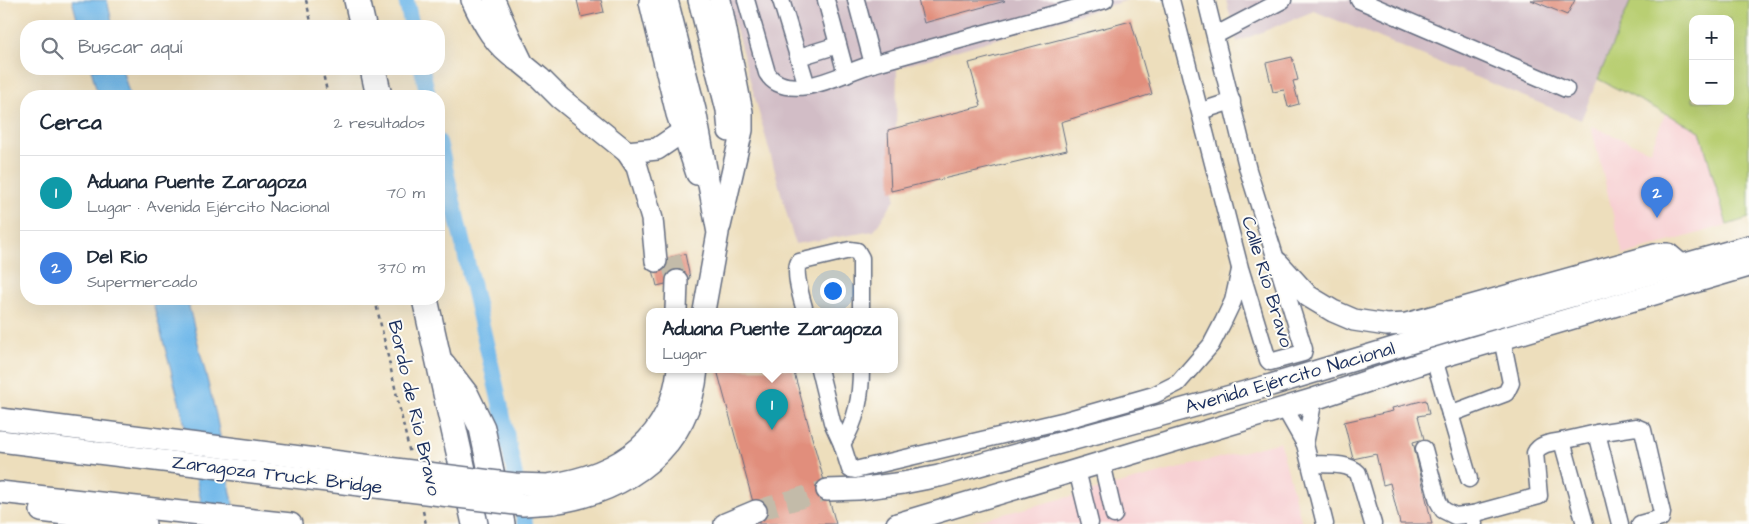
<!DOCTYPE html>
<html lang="es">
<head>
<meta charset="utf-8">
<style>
  body { margin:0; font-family:"Architects Daughter",sans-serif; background:#f2f2f3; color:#1f2937 }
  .controls { position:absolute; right:15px; top:15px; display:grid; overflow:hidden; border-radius:10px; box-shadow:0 5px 20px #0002 }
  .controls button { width:45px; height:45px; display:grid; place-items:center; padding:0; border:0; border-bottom:1px solid #e0e1e3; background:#fff; color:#1f2937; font:25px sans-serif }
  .you { position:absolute; left:832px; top:290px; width:18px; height:18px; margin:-12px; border:4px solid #fff; border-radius:50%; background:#1a73e8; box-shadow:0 0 0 8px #1a73e833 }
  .badge { display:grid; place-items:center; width:32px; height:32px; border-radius:50%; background:#d1495b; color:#fff; font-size:16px; font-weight:700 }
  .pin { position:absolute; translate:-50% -41px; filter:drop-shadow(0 1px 2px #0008) }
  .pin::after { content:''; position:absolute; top:26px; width:18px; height:15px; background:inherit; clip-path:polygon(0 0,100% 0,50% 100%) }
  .popup { position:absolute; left:646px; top:308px; width:252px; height:65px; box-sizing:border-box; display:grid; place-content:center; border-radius:10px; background:#fff; filter:drop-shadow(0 1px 4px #0005); font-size:16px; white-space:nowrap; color:#747a83 }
  .popup b { font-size:19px; color:#1f2937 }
  .popup::after { content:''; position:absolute; left:50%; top:100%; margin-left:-10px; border:10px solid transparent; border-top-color:#fff }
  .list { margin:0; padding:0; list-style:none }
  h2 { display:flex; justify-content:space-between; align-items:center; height:65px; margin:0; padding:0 20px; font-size:21px }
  h2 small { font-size:16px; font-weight:400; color:#747a83 }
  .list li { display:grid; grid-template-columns:32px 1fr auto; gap:15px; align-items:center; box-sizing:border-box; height:75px; padding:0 20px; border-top:1px solid #e0e1e3 }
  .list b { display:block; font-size:19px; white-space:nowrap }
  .list p { margin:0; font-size:16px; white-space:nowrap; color:#747a83 }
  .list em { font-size:16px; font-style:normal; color:#747a83 }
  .icon { flex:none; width:28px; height:28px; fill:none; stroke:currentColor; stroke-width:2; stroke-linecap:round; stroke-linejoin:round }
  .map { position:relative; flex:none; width:1749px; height:524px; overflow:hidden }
  .search { position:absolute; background:#fff; box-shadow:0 5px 20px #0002; left:20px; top:20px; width:425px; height:55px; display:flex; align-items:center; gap:12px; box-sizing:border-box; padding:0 18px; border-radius:20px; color:#747a83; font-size:19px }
  .panel { position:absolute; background:#fff; box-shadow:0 5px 20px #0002; left:20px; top:90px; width:425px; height:215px; border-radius:20px }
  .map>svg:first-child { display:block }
  .built { fill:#f7cfd2 }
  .industrial { fill:#d2bdc6 }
  .green { fill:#b9cf73; stroke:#6a7f68; fill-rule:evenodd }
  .water { fill:#73baea; stroke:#4774a4 }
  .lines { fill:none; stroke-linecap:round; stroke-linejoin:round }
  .canal { stroke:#73baea; stroke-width:16 }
  .building { fill:#e18e7b }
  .major-tunnel { stroke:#c3bba9; stroke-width:21; stroke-dasharray:21 11; stroke-linecap:butt }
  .minor-casing { stroke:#646c7f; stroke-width:19 }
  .major-casing { stroke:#646c7f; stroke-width:24 }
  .highway-casing { stroke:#646c7f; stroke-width:28 }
  .path { stroke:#646c7f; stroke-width:2.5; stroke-dasharray:4 4; stroke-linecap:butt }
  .minor { stroke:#fff; stroke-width:16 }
  .major { stroke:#fff; stroke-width:21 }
  .highway { stroke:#fff; stroke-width:25 }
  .major-bridge-casing { stroke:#646c7f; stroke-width:24; stroke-linecap:butt }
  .major-bridge { stroke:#fff; stroke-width:21 }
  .labels { text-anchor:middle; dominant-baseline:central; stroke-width:4; stroke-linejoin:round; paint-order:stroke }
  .street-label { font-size:19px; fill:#1b2f5e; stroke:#fdfcf7 }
</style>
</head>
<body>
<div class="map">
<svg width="1749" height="524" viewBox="0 0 1749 524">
  <rect width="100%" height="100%" fill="#fdfcf7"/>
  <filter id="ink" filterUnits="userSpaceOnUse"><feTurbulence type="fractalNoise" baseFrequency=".02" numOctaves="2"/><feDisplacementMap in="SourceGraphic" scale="10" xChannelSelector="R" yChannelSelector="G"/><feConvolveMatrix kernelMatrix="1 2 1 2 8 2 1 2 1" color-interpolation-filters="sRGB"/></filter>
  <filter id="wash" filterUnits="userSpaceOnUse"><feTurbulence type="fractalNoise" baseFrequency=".0096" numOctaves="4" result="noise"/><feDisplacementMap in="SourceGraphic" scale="20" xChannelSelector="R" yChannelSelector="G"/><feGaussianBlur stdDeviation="1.12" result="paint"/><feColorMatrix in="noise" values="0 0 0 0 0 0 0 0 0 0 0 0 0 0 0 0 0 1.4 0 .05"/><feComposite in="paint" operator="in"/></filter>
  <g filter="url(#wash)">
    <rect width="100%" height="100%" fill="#eddebc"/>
    <g class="built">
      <polygon points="1665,114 1700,131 1727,225 1623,255 1591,126 1650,151"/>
      <polygon points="1280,442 1302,524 965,524"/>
    </g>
    <g class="industrial">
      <polygon points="728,0 1128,0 897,68 895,199 874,231 795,244"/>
      <polygon points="1226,0 1631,0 1581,120 1314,11 1237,42"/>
    </g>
    <path class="green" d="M1631 0H1749V218L1727 225 1700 131 1598 79ZM1693 19H1730V101H1693Z"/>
    <g class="water">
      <polygon points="72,0 107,0 113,26 79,26"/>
      <polygon points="91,69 122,69 130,96 98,96"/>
      <polygon points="152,299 187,299 216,415 237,524 206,524 182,412"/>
    </g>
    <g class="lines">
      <g class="canal">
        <polyline points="406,0 412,26"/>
        <polyline points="422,69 428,96"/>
        <polyline points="439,142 500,403 525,524"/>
      </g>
    </g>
    <g id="blocks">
      <g class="building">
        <polygon points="577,0 601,0 604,12 581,17"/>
        <polygon points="918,0 1004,0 1005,1 924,23"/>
        <polygon points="1531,0 1575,0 1567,15"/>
        <polygon points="1131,21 1152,94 1061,122 1067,150 891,191 888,130 981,106 969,63"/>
        <polygon points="1292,57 1298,80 1293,81 1299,104 1288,107 1284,90 1273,92 1266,63"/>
        <polygon points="685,254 690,278 657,286 651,262"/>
        <polygon points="722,369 793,369 836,524 759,524 717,370"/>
        <polygon points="1426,400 1429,414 1418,416 1424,439 1413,442 1432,524 1400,524 1390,483 1383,485 1376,454 1353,459 1344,422 1393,411 1392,408"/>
      </g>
    </g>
  </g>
  <g filter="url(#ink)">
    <use href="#blocks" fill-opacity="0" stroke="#646c7f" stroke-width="1"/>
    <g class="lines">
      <g class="major-tunnel">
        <polyline points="670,257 677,281"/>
        <polyline points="756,511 827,490"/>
      </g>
      <g class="minor-casing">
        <g id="minor">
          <path d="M746 0 767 73C775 87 792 88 807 86 832 82 853 69 876 63 952 42 1029 21 1105 0"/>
          <polyline points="781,0 807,86"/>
          <polyline points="826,0 846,74"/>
          <polyline points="856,0 873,64"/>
          <polyline points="1171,0 1240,268 1268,360 1270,362 1303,353 1304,349 1248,170 1206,0"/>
          <polyline points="1359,0 1566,89"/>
          <polyline points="1216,35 1283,0"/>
          <polyline points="799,57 838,45"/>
          <polyline points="1201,111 1232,101"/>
          <path d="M805 311C802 300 793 271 799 262L850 250 857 251 861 258V311"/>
          <polyline points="1434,359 1469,479"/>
          <polyline points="819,369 832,422 842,444 850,469 855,470 1066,420 1154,395 1178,383 1211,345 1223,322 1233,301 1240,270"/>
          <polyline points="1284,407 1305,444 1325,524"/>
          <polyline points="1450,414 1506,393 1511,383 1502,339"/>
          <polyline points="1597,433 1620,524"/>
          <polyline points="1562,441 1597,433 1636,427 1643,430 1662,513 1661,518 1640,524"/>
          <path d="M842 444C857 420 861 396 861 369"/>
          <polyline points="1305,444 1314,399"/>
          <polyline points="1424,449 1438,501 1443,510 1455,516 1473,514"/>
          <polyline points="1102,463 1114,515"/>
          <path d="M1311 464C1326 465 1347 462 1358 473L1373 524"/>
          <polyline points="1077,470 1090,523"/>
          <path d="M1474 524 1473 514 1539 496 1535 453C1540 443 1552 443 1562 441L1585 524"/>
        </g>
      </g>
      <g class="major-casing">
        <g id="major">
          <path d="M472 0C483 24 495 46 518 61"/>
          <polyline points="494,0 509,35 523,64 540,78 560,98 627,152 637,167 652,219 656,261"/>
          <polyline points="667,0 695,110 718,233 704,311"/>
          <polyline points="699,0 727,110 729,131"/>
          <polyline points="720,0 742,112 742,130 720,226"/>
          <polyline points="650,2 677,114 697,174"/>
          <polyline points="627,152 657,149 682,132"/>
          <polyline points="1278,263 1308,296 1333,311 1354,320 1387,325 1406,324 1658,254 1668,254 1681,265"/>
          <polyline points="676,311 677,281"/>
          <path d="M548 485C617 475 670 442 678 369"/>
          <polyline points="827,490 858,489 903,483 939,476 1271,385 1466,326 1749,246"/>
          <polyline points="0,492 291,524"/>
          <path d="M553 503C628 492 690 448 697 369"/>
          <polyline points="41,511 145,524"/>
          <polyline points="725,524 756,511"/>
          <polyline points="897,524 1314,399 1434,359 1749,266"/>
        </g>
      </g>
      <g class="highway-casing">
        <g id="highway">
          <polyline points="357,0 363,26"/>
          <polyline points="373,69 379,96"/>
          <polyline points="425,299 475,524"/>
          <polyline points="443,365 466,395 482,428 502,524"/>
        </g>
      </g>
      <g class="path">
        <polyline points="306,0 312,26"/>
        <polyline points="322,69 328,96"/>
        <polyline points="375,299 410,454"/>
        <polyline points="423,511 426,524"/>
      </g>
      <use href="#minor" class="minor"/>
      <use href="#major" class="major"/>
      <use href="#highway" class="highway"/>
      <g class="major-bridge-casing">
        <g id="major-bridge">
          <polyline points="0,419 515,484 548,485"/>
          <polyline points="0,441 523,505 553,503"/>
        </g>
      </g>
      <use href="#major-bridge" class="major-bridge"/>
    </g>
  </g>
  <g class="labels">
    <g class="street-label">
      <text transform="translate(1267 282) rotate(73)">Calle Río Bravo</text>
      <text transform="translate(1290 378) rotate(-16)">Avenida Ejército Nacional</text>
      <text transform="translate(414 408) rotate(77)">Bordo de Rio Bravo</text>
      <text transform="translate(277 475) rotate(7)">Zaragoza Truck Bridge</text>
    </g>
  </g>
</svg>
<div class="controls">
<button>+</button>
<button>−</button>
</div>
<div class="you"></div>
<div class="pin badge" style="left:772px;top:430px;background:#0f9aa8">1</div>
<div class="popup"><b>Aduana Puente Zaragoza</b>Lugar</div>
<div class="pin badge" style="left:1657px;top:218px;background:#3f7fe0">2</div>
<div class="search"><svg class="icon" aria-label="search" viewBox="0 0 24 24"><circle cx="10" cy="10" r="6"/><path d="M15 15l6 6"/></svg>Buscar aquí</div>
<section class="panel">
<h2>Cerca<small>2 resultados</small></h2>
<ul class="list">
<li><span class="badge" style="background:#0f9aa8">1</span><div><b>Aduana Puente Zaragoza</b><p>Lugar · Avenida Ejército Nacional</p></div><em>70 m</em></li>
<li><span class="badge" style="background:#3f7fe0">2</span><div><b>Del Rio</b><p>Supermercado</p></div><em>370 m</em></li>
</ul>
</section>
</div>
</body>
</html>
